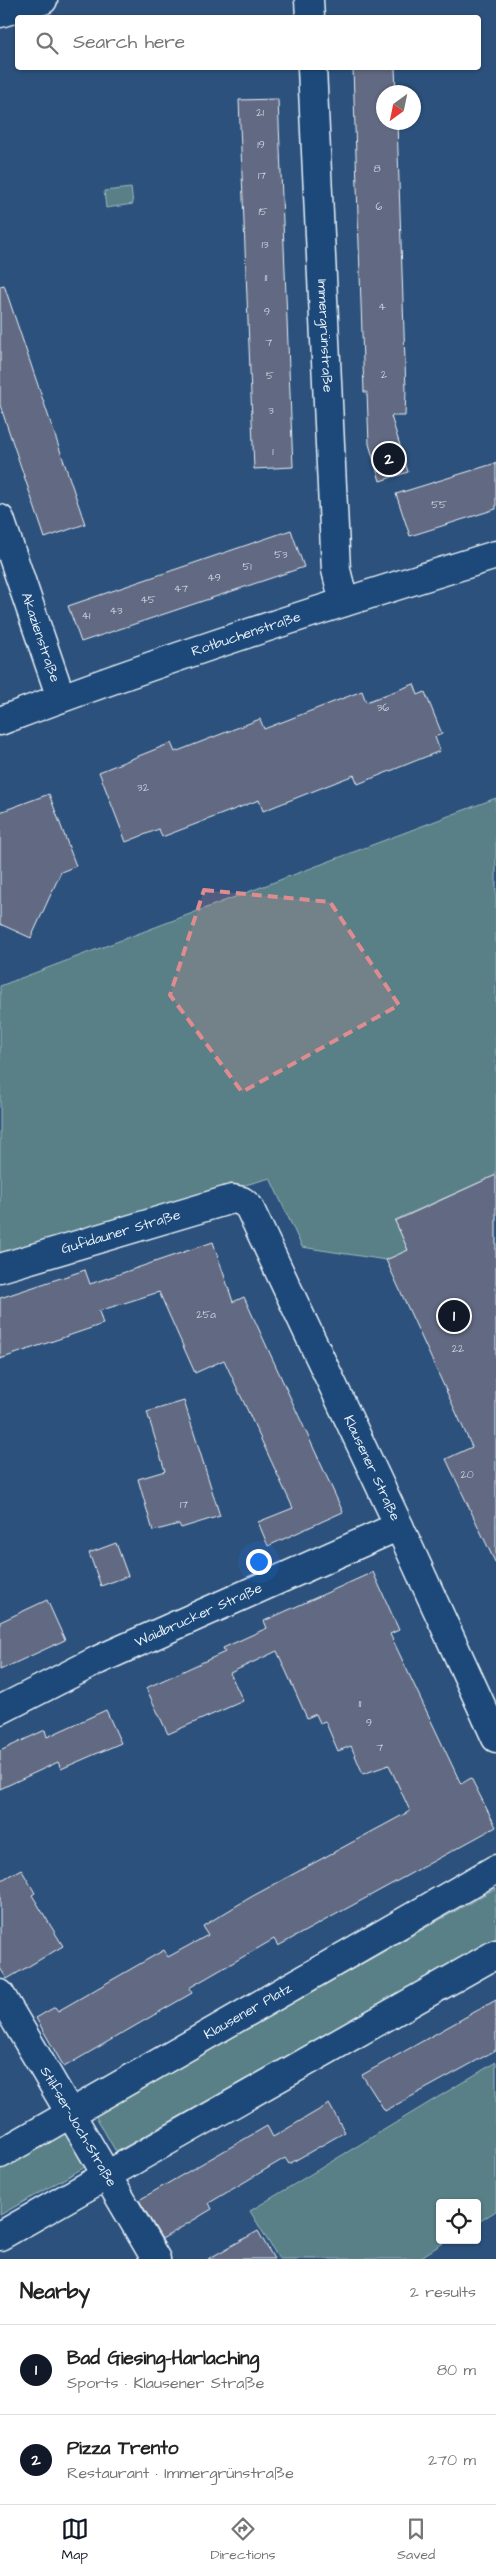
<!DOCTYPE html>
<html lang="en">
<head>
<meta charset="utf-8">
<style>
  body { margin:0; font-family:"Architects Daughter",sans-serif; background:#f6f6f6; color:#222 }
  .controls { position:absolute; right:15px; bottom:15px; display:grid; overflow:hidden; border-radius:5px; box-shadow:0 1px 4px #0004 }
  .controls button { width:45px; height:45px; display:grid; place-items:center; padding:0; border:0; border-bottom:1px solid #e0e0e0; background:#fff; color:#222; font:25px sans-serif }
  .compass { position:absolute; left:376px; top:85px; width:45px; height:45px; border-radius:50%; background:#fff; box-shadow:0 1px 4px #0004; rotate:213deg }
  .you { position:absolute; left:258px; top:1561px; width:18px; height:18px; margin:-12px; border:4px solid #fff; border-radius:50%; background:#1a73e8; box-shadow:0 0 0 8px #1a73e833 }
  .badge { display:grid; place-items:center; width:32px; height:32px; border-radius:50%; background:#111827; color:#fff; font-size:16px; font-weight:700 }
  .pin { position:absolute; translate:-50% -50%; border:2px solid #fff; box-shadow:0 1px 5px #0006 }
  .list { margin:0; padding:0; list-style:none }
  h2 { display:flex; justify-content:space-between; align-items:center; height:65px; margin:0; padding:0 20px; font-size:21px }
  h2 small { font-size:16px; font-weight:400; color:#767676 }
  .list li { display:grid; grid-template-columns:32px 1fr auto; gap:15px; align-items:center; box-sizing:border-box; height:90px; padding:0 20px; border-top:1px solid #e0e0e0 }
  .list b { display:block; font-size:19px; white-space:nowrap }
  .list p { margin:0; font-size:16px; white-space:nowrap; color:#767676 }
  .list em { font-size:16px; font-style:normal; color:#767676 }
  .icon { flex:none; width:28px; height:28px; fill:none; stroke:currentColor; stroke-width:2; stroke-linecap:round; stroke-linejoin:round }
  .map { position:relative; flex:none; width:496px; height:2259px; overflow:hidden }
  .search { position:absolute; background:#fff; box-shadow:0 1px 4px #0004; left:15px; right:15px; top:15px; height:55px; display:flex; align-items:center; gap:12px; box-sizing:border-box; padding:0 18px; border-radius:5px; color:#767676; font-size:19px }
  .sheet { height:245px; background:#fff }
  nav { display:flex; justify-content:space-around; align-items:center; box-sizing:border-box; height:70px; border-top:1px solid #e0e0e0; background:#fff; font-size:14px; color:#767676 }
  nav a { display:grid; justify-items:center; gap:2px }
  nav .on { color:#111827 }
  .map>svg:first-child { display:block }
  .green { fill:#588086; stroke:#a0b8bf }
  .building { fill:#626b83; stroke:#e8f1f8 }
  .lines { fill:none; stroke-linecap:round; stroke-linejoin:round }
  .street-casing { stroke:#e8f1f8; stroke-width:31 }
  .street { stroke:#1f4a7a; stroke-width:28 }
  .marked { fill:#df8c90; fill-opacity:0.2; stroke:#df8c90; stroke-width:4; stroke-dasharray:10 6; stroke-linejoin:round }
  .labels { text-anchor:middle; dominant-baseline:central; stroke-width:4; stroke-linejoin:round; paint-order:stroke }
  .number-label { font-size:11px; fill:#c6d0db }
  .street-label { font-size:14px; fill:#e8f1f8; stroke:#1f4a7a }
</style>
</head>
<body>
<div class="map">
<svg width="496" height="2259" viewBox="0 0 496 2259">
  <rect width="100%" height="100%" fill="#2c517c"/>
  <filter id="ink" filterUnits="userSpaceOnUse"><feTurbulence type="fractalNoise" baseFrequency=".02" numOctaves="2"/><feDisplacementMap in="SourceGraphic" scale="10" xChannelSelector="R" yChannelSelector="G"/><feConvolveMatrix kernelMatrix="1 2 1 2 8 2 1 2 1" color-interpolation-filters="sRGB"/></filter>
  <g filter="url(#ink)">
    <g class="green">
      <polygon points="131,188 133,204 106,208 104,191"/>
      <polygon points="496,798 496,1175 395,1220 408,1250 386,1260 302,1247 270,1178 0,1255 0,986"/>
      <polygon points="496,1888 496,1938 116,2152 95,2115"/>
      <polygon points="496,2062 496,2211 477,2223 477,2203 440,2203 440,2240 448,2240 418,2259 279,2259 250,2211"/>
      <polygon points="63,2127 85,2167 0,2215 0,2162"/>
    </g>
    <g class="building">
      <polygon points="353,68 395,68 396,92 384,92 384,122 397,122 406,391 405,416 391,416 408,472 380,481 369,444 367,392 364,392"/>
      <polygon points="278,99 293,467 254,469 239,100"/>
      <polygon points="4,285 85,524 45,538 0,405 0,286"/>
      <polygon points="496,463 496,509 410,536 396,494"/>
      <polygon points="291,530 304,567 81,642 68,606"/>
      <polygon points="414,684 418,695 425,692 442,734 435,737 440,751 358,784 354,775 263,811 259,800 162,837 159,829 126,842 99,772 171,743 175,752 260,719 264,729 362,691 366,702"/>
      <polygon points="49,794 76,866 61,872 31,938 0,924 0,812"/>
      <polygon points="496,1175 496,1564 446,1459 472,1447 386,1260 408,1250 395,1221"/>
      <polygon points="213,1242 233,1302 244,1297 343,1512 268,1546 258,1522 293,1508 224,1360 195,1373 159,1292 99,1311 103,1324 0,1359 0,1298 85,1270 90,1284"/>
      <polygon points="184,1401 220,1516 181,1528 179,1524 153,1531 138,1479 165,1471 147,1412"/>
      <polygon points="116,1543 128,1576 101,1586 89,1553"/>
      <polygon points="373,1572 399,1630 390,1634 461,1784 471,1778 496,1827 278,1946 274,1939 189,1988 192,1993 64,2067 36,2018 55,2007 58,2011 164,1950 168,1957 208,1935 203,1926 251,1897 410,1811 389,1765 363,1774 351,1746 338,1751 325,1721 320,1723 316,1714 307,1718 277,1651 230,1673 243,1701 168,1734 146,1688 225,1652 223,1648 267,1628 264,1621"/>
      <polygon points="47,1600 65,1640 0,1670 0,1622"/>
      <polygon points="106,1710 121,1743 61,1769 58,1762 0,1789 0,1751 45,1730 47,1737"/>
      <polygon points="21,1869 35,1893 32,1895 63,1946 7,1979 0,1968 0,1881"/>
      <polygon points="496,2000 496,2050 385,2111 362,2075"/>
      <polygon points="329,2104 345,2132 289,2164 285,2158 209,2203 212,2209 162,2239 139,2200 267,2126 273,2137"/>
      <polygon points="258,2231 274,2259 208,2259"/>
    </g>
    <g class="lines">
      <g class="street-casing">
        <g id="street">
          <polyline points="309,0 310,18"/>
          <polyline points="0,13 43,0"/>
          <path id="s1" d="M312 68 336 570 344 602"/>
          <path id="s2" d="M0 519 61 698"/>
          <path id="s3" d="M0 721C163 659 329 606 496 555"/>
          <path id="s4" d="M0 1268 232 1199 242 1201 249 1207 399 1526 496 1738"/>
          <path id="s5" d="M0 1710 98 1660 399 1526"/>
          <path id="s6" d="M0 1994 156 2259"/>
          <path id="s7" d="M0 2154 496 1869"/>
          <polyline points="0,2236 496,1954"/>
        </g>
      </g>
      <use href="#street" class="street"/>
    </g>
  </g>
  <path class="marked" d="M204 890 330 902 399 1005 242 1092 170 995Z"/>
  <g class="labels">
    <g class="number-label">
      <text x="260" y="112">21</text>
      <text x="261" y="144">19</text>
      <text x="377" y="168">8</text>
      <text x="262" y="175">17</text>
      <text x="379" y="206">6</text>
      <text x="263" y="211">15</text>
      <text x="265" y="244">13</text>
      <text x="266" y="277">11</text>
      <text x="382" y="306">4</text>
      <text x="267" y="311">9</text>
      <text x="269" y="342">7</text>
      <text x="384" y="374">2</text>
      <text x="270" y="375">5</text>
      <text x="271" y="410">3</text>
      <text x="273" y="451">1</text>
      <text x="439" y="504">55</text>
      <text x="281" y="554">53</text>
      <text x="247" y="566">51</text>
      <text x="214" y="577">49</text>
      <text x="181" y="588">47</text>
      <text x="148" y="599">45</text>
      <text x="116" y="610">43</text>
      <text x="86" y="615">41</text>
      <text x="383" y="707">36</text>
      <text x="143" y="787">32</text>
      <text x="206" y="1314">25a</text>
      <text x="458" y="1348">22</text>
      <text x="467" y="1474">20</text>
      <text x="184" y="1504">17</text>
      <text x="360" y="1703">11</text>
      <text x="369" y="1722">9</text>
      <text x="380" y="1747">7</text>
    </g>
    <g class="street-label">
      <text stroke="none"><textPath href="#s1" startOffset="268">Immergrünstraße</textPath></text>
      <text stroke="none"><textPath href="#s3" startOffset="261">Rotbuchenstraße</textPath></text>
      <text stroke="none"><textPath href="#s2" startOffset="125">Akazienstraße</textPath></text>
      <text stroke="none"><textPath href="#s4" startOffset="126">Gufidauner Straße</textPath></text>
      <text stroke="none"><textPath href="#s4" startOffset="550">Klausener Straße</textPath></text>
      <text stroke="none"><textPath href="#s5" startOffset="220">Waidbrucker Straße</textPath></text>
      <text stroke="none"><textPath href="#s7" startOffset="286">Klausener Platz</textPath></text>
      <text stroke="none"><textPath href="#s6" startOffset="154">Stilfser-Joch-Straße</textPath></text>
    </g>
  </g>
</svg>
<div class="controls">
<button><svg class="icon" aria-label="locate" viewBox="0 0 24 24"><circle cx="12" cy="12" r="6"/><path d="M12 2v4M12 18v4M2 12h4M18 12h4"/></svg></button>
</div>
<svg class="compass" viewBox="-18 -18 36 36"><path d="M0-13l5 13h-10z" fill="#e53935"/><path d="M0 13l5-13h-10z" fill="#767676"/></svg>
<div class="you"></div>
<div class="pin badge" style="left:454px;top:1316px">1</div>
<div class="pin badge" style="left:389px;top:459px">2</div>
<div class="search"><svg class="icon" aria-label="search" viewBox="0 0 24 24"><circle cx="10" cy="10" r="6"/><path d="M15 15l6 6"/></svg>Search here</div>
</div>
<section class="sheet">
<h2>Nearby<small>2 results</small></h2>
<ul class="list">
<li><span class="badge">1</span><div><b>Bad Giesing-Harlaching</b><p>Sports · Klausener Straße</p></div><em>80 m</em></li>
<li><span class="badge">2</span><div><b>Pizza Trento</b><p>Restaurant · Immergrünstraße</p></div><em>270 m</em></li>
</ul>
</section>
<nav>
<a class="on"><svg class="icon" aria-label="map" viewBox="0 0 24 24"><path d="M3 6l6-2 6 2 6-2v14l-6 2-6-2-6 2zM9 4v14M15 6v14"/></svg>Map</a>
<a><svg class="icon" aria-label="directions" viewBox="0 0 24 24"><path d="M12 3l9 9-9 9-9-9zM9 14v-3h6M13 9l2 2-2 2"/></svg>Directions</a>
<a><svg class="icon" aria-label="saved" viewBox="0 0 24 24"><path d="M7 4h10v16l-5-4-5 4z"/></svg>Saved</a>
</nav>
</body>
</html>
